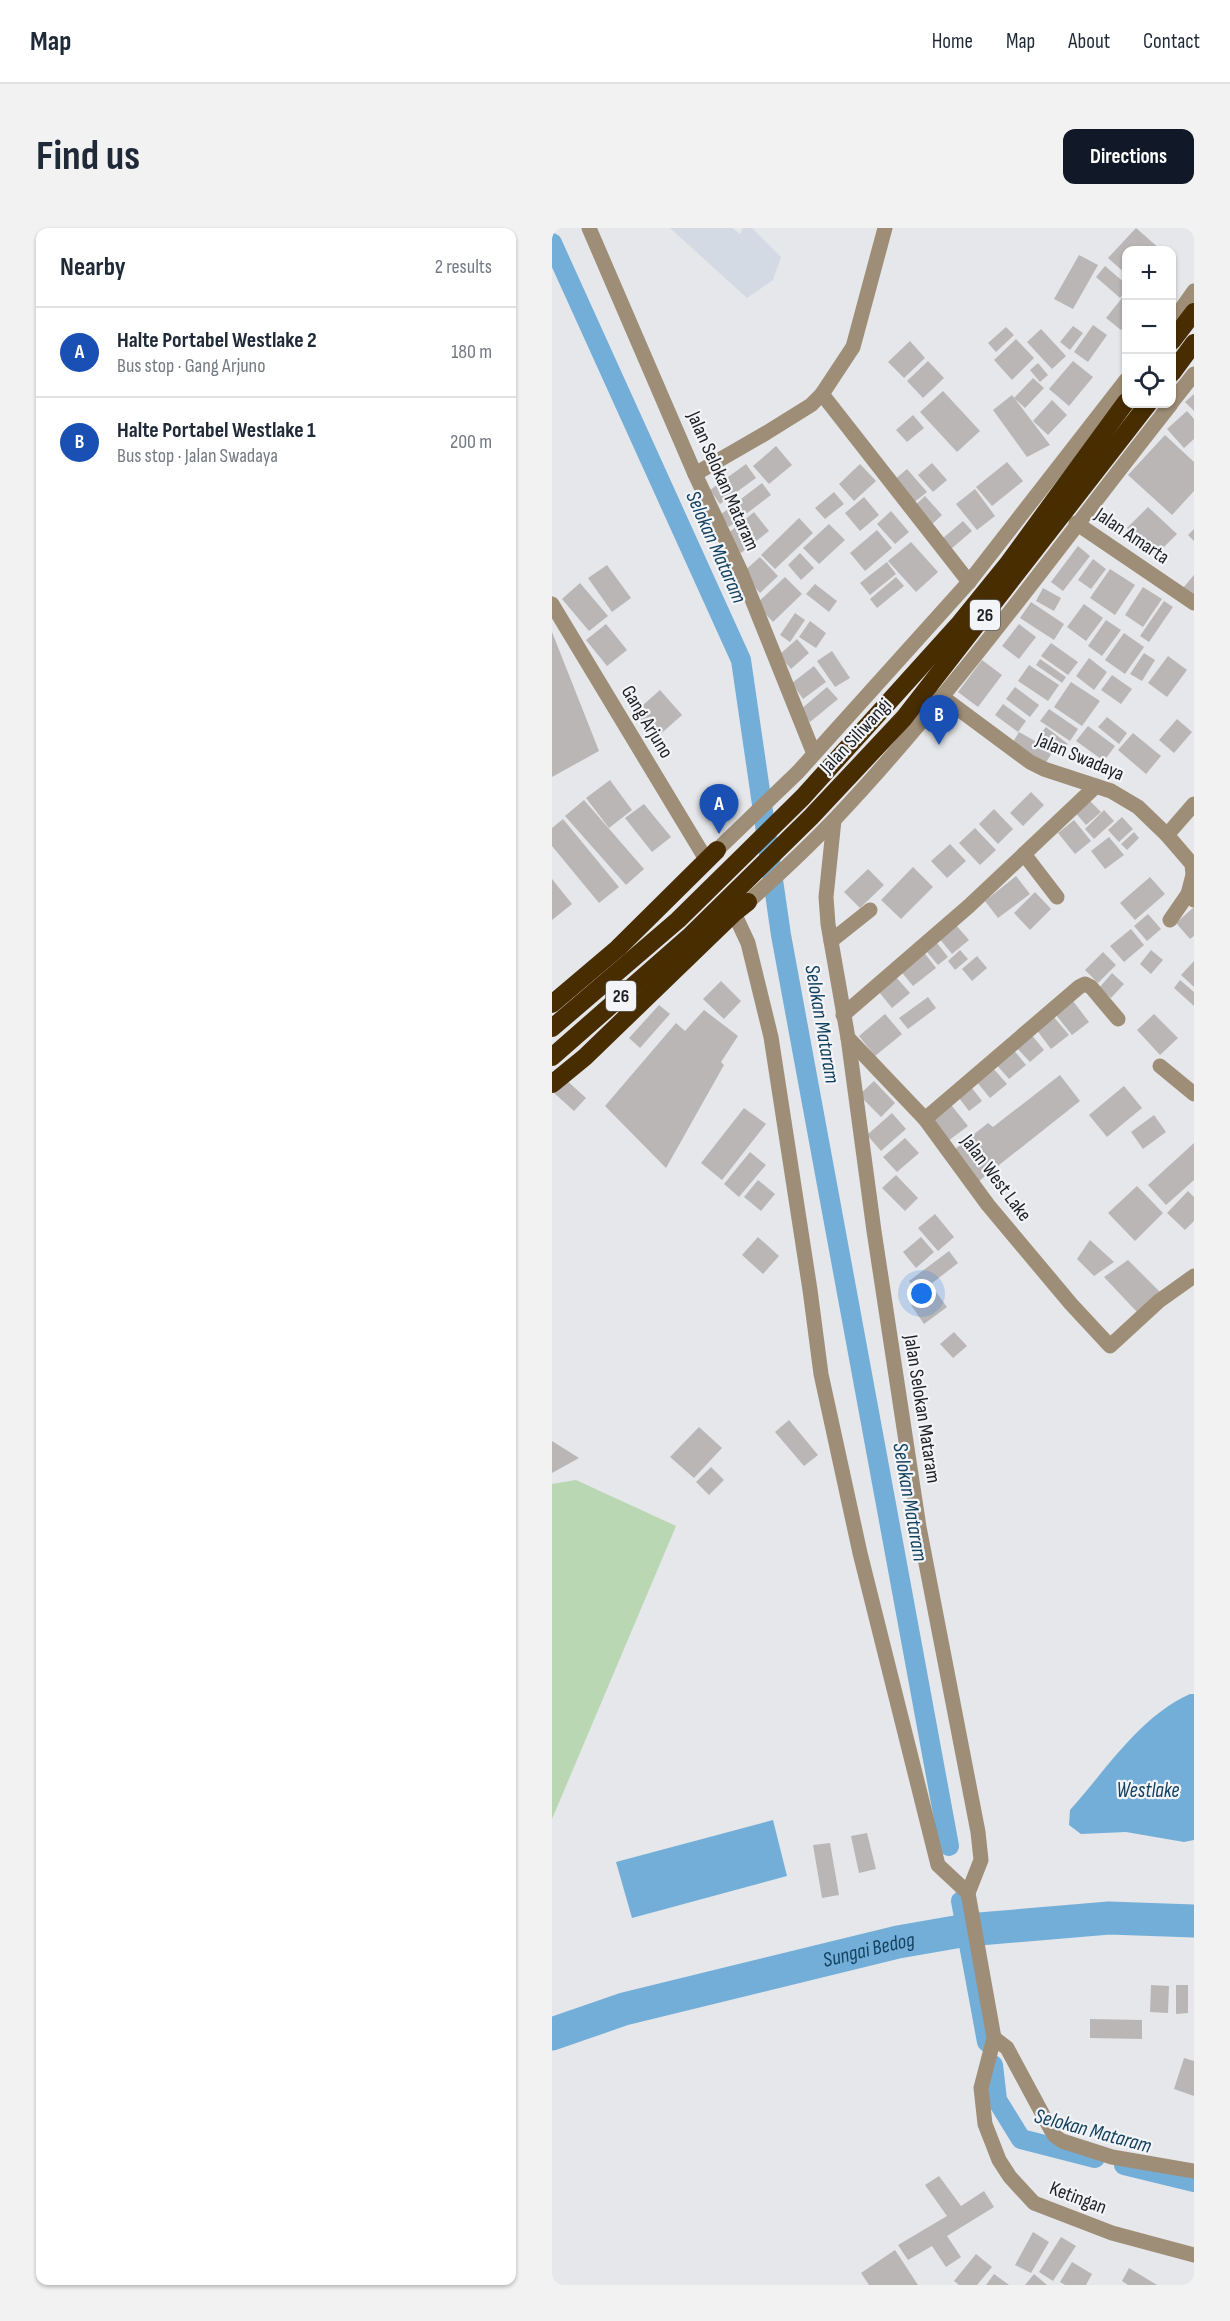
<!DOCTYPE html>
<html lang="en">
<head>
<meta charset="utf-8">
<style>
  body { margin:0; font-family:"Sofia Sans Condensed",sans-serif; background:#f2f2f3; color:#1f2937 }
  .controls { position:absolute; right:18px; top:18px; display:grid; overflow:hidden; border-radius:12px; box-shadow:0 2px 4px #0004 }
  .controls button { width:54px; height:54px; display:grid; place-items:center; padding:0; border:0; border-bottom:2px solid #e0e1e3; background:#fff; color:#1f2937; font:30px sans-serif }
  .you { position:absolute; left:370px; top:1066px; width:21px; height:21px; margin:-15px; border:4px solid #fff; border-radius:50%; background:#1a73e8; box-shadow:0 0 0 9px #1a73e833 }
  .badge { display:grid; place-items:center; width:39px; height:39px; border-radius:50%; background:#111827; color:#fff; font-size:20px; font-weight:700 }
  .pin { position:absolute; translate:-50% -50px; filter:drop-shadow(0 2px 3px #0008) }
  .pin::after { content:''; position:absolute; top:32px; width:21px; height:18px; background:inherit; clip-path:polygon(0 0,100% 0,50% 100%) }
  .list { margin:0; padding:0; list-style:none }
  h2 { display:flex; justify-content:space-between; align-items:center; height:78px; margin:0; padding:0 24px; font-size:26px }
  h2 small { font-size:20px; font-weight:400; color:#747a83 }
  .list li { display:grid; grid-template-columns:39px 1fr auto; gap:18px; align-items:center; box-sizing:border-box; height:90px; padding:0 24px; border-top:2px solid #e0e1e3 }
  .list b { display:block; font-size:22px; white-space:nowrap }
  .list p { margin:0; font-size:20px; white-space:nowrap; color:#747a83 }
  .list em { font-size:20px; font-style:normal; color:#747a83 }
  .icon { flex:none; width:33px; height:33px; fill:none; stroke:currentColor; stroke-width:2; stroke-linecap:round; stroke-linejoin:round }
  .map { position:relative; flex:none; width:642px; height:2057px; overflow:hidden; border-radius:12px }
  header { display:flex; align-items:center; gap:36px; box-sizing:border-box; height:84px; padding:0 30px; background:#fff; border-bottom:2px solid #e0e1e3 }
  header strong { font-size:28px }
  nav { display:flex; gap:33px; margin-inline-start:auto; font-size:21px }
  .intro { display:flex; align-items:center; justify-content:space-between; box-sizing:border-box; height:144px; padding:0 36px }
  h1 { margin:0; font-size:42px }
  .button { padding:15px 27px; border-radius:12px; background:#111827; color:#fff; font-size:21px; font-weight:700 }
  main { display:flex; gap:36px; padding:0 36px }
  aside { flex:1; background:#fff; border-radius:12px; box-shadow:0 2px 4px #0004 }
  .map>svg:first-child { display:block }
  .built { fill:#d3dae3 }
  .green { fill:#b9d7b3 }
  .water { fill:#73aed8 }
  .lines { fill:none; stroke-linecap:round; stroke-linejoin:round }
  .canal { stroke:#73aed8; stroke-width:20 }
  .river { stroke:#73aed8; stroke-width:33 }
  .building { fill:#bbb6b6 }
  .minor { stroke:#9f8e77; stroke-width:15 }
  .highway { stroke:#482d00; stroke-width:18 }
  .labels { text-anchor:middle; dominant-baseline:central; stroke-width:4.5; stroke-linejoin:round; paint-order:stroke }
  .shield { fill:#f2f4f8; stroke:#5e6062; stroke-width:1.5 }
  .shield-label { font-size:18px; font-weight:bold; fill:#1f2021 }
  .street-label { font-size:20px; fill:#1f2021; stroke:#f2f4f8 }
  .water-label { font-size:21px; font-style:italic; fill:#13415e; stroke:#f2f4f8 }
</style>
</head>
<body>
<header>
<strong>Map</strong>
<nav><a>Home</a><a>Map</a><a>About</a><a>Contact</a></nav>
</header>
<div class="intro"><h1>Find us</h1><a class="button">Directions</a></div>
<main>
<aside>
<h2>Nearby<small>2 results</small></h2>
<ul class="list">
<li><span class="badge" style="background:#1a4fb4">A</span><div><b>Halte Portabel Westlake 2</b><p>Bus stop · Gang Arjuno</p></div><em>180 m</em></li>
<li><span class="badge" style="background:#1a4fb4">B</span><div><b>Halte Portabel Westlake 1</b><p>Bus stop · Jalan Swadaya</p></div><em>200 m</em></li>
</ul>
</aside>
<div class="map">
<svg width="642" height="2057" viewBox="0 0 642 2057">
  <rect width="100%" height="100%" fill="#e5e7ea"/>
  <polygon class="built" points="118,0 180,0 188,6 191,0 200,0 229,29 221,52 195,70"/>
  <polygon class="green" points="24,1252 124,1298 0,1591 0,1256"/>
  <g class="water">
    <path d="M638 1466H642V1612L632 1614 574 1604 529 1606 517 1597 518 1582C555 1541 587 1489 638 1466Z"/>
    <polygon points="221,1592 235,1648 80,1690 64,1634"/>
  </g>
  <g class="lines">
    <g class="canal">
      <polyline points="0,15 189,432 229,707 397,1618"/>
      <polyline points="409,1673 435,1814"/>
      <polyline points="441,1837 445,1872 469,1911 543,1930"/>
      <polyline points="572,1937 642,1954"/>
    </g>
    <path class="river" id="s1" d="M0 1806 72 1781 346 1714 415 1702 557 1690 642 1693"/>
  </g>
  <g class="building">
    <polygon points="584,0 608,21 607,22 574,22 574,46 556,30"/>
    <polygon points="527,27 546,37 521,81 502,71"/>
    <polygon points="553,38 574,56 574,62 568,70 544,49"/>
    <polygon points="574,65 574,96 569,102 554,90"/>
    <polygon points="541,97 555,107 536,134 522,124"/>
    <polygon points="521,98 531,105 518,122 508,114"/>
    <polygon points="454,99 462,107 444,124 436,115"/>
    <polygon points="489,101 514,128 500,141 475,114"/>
    <polygon points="464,111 482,130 460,152 442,132"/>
    <polygon points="358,113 373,130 352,150 336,134"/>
    <polygon points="376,133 392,150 371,170 355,153"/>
    <polygon points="521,133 541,149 517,178 497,161"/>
    <polygon points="486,135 496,147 488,154 478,142"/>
    <polygon points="481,150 492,160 473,180 462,170"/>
    <polygon points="391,163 428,203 405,224 368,184"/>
    <polygon points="642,166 642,183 633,174"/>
    <polygon points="460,167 498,217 475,229 441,182"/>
    <polygon points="500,172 515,187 496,207 481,193"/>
    <polygon points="635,183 642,191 642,211 632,220 615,201"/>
    <polygon points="361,187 372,200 355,214 344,202"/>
    <polygon points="613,207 642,234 642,263 620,287 576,247"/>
    <polygon points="224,218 240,237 217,256 201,238"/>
    <polygon points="455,234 471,253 440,278 424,259"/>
    <polygon points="380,235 395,252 381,264 366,247"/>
    <polygon points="194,236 204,250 168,276 158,262"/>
    <polygon points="308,236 324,253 302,273 287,256"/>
    <polygon points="355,241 375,264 360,276 341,253"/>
    <polygon points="210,255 219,267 177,299 168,287"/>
    <polygon points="423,261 443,288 425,302 404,276"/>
    <polygon points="282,264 292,276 273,291 263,280"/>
    <polygon points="373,268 390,287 377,299 360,280"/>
    <polygon points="312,269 327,287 308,303 293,285"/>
    <polygon points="596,279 625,306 603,328 575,300"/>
    <polygon points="339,283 357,304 343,316 325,296"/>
    <polygon points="202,284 217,303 189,325 174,307"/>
    <polygon points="247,290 261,305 223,341 209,327"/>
    <polygon points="411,293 420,303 399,321 390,311"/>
    <polygon points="277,296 293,312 267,336 251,320"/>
    <polygon points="642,301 642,313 636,307"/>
    <polygon points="325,302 340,320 313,343 298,325"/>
    <polygon points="359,314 386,344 364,364 336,333"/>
    <polygon points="526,318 538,328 511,363 499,354"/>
    <polygon points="248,325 262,340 249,352 236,337"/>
    <polygon points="208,329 226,348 208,365 190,345"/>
    <polygon points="541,331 554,341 539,361 526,352"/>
    <polygon points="335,334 344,346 318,367 308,355"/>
    <polygon points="55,337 79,370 60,384 36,350"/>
    <polygon points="558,341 583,357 563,387 538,370"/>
    <polygon points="642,347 642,370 631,360"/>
    <polygon points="233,349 250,366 221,394 204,376"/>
    <polygon points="344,349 352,358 325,380 318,371"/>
    <polygon points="28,355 56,388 37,403 10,371"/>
    <polygon points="263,356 285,373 277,384 254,366"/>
    <polygon points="591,359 610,371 591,399 573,387"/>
    <polygon points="491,360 509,370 502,383 484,373"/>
    <polygon points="612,373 621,379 597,414 588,408"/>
    <polygon points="479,374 512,396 502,412 468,390"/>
    <polygon points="532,376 551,390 534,413 515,399"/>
    <polygon points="243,385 253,392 238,414 228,407"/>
    <polygon points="554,392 569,402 550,428 536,418"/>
    <polygon points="258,393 274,405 264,420 247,409"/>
    <polygon points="54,396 75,422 55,438 34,412"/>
    <polygon points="467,396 484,409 467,431 450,418"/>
    <polygon points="0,404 47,523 0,549"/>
    <polygon points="572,405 592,419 573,446 553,432"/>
    <polygon points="245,411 257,425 239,441 227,427"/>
    <polygon points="499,415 526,434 516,447 489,428"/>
    <polygon points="280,423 298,450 283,459 265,433"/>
    <polygon points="592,425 603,432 590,453 578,446"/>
    <polygon points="616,428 635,442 615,469 596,455"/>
    <polygon points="537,430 555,444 542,462 524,448"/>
    <polygon points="488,431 514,449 510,455 484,437"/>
    <polygon points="430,432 450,447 426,479 406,464"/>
    <polygon points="477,437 507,457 496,473 466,453"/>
    <polygon points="262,438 274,454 251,471 240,455"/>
    <polygon points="560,447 580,461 569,476 549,462"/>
    <polygon points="519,454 548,473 530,498 502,479"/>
    <polygon points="275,459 286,471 258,494 248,482"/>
    <polygon points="463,459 487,477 478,489 454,471"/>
    <polygon points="108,462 130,487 104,510 82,485"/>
    <polygon points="451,476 474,493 466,504 443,487"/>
    <polygon points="497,481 526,501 518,513 488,493"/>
    <polygon points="555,489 575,505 567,516 546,499"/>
    <polygon points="625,491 640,504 622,525 607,512"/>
    <polygon points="536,498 563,518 552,533 524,513"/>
    <polygon points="494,499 516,516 508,527 485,510"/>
    <polygon points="467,504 501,523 492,538 458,519"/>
    <polygon points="581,505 609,528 594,546 566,522"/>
    <polygon points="58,552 80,582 57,600 34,570"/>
    <polygon points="479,564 492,577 471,598 458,585"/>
    <polygon points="535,570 549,584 534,597 521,582"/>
    <polygon points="32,572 92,641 74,657 13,588"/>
    <polygon points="92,576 119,609 100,624 73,590"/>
    <polygon points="442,581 461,601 446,616 427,596"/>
    <polygon points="552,582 562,593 542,611 533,601"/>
    <polygon points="570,589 581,601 567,614 556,602"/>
    <polygon points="11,591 67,659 47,675 0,618 0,600"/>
    <polygon points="522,592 539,613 523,626 506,605"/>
    <polygon points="423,600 444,622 428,637 407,615"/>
    <polygon points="582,604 587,610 575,622 569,616"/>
    <polygon points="557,609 572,627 553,641 539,623"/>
    <polygon points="398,616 414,633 395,650 379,633"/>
    <polygon points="361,639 381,659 349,691 329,672"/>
    <polygon points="316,641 332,657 308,680 292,664"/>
    <polygon points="464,648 478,666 446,690 433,673"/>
    <polygon points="598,649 613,666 583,692 568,675"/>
    <polygon points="0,651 20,676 0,692"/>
    <polygon points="483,664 499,681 478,702 462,685"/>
    <polygon points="642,679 642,708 638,711 624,695"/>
    <polygon points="596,686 609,701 595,713 582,698"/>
    <polygon points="403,696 417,712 400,726 387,710"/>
    <polygon points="579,701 592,717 572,734 558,718"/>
    <polygon points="385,715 396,729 386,737 375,724"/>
    <polygon points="408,722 416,731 403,742 396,733"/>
    <polygon points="599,722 611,732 599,746 588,736"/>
    <polygon points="371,723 384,740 361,758 347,741"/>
    <polygon points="551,724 564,737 546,755 533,742"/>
    <polygon points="425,728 435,740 420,753 410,741"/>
    <polygon points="642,733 642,759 629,747"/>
    <polygon points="560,745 572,756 559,770 547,760"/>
    <polygon points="344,749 358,765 340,780 327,764"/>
    <polygon points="628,752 642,764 642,778 622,760"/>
    <polygon points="169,753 189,773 172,791 151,771"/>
    <polygon points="376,769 384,780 356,801 347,790"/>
    <polygon points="521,773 537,794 520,807 504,787"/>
    <polygon points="107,777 118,786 88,820 77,810"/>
    <polygon points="152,782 186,808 169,834 172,837 114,940 53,878 124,795 133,803"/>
    <polygon points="333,786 350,806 323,828 307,808"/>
    <polygon points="602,786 626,810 608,827 585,802"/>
    <polygon points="501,788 517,807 499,821 484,801"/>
    <polygon points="478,805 492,822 478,834 463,818"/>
    <polygon points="460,820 474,837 457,851 442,834"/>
    <polygon points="440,839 455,856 438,870 424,853"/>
    <polygon points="508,847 528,873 427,953 402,922 436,895 441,899"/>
    <polygon points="13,851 34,870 22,883 1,864"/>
    <polygon points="322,853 343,875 329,889 307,867"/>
    <polygon points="572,858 590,880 555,909 537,887"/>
    <polygon points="420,860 430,873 417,883 407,870"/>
    <polygon points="396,873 416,898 396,913 376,889"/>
    <polygon points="192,880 214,896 170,952 149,935"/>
    <polygon points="340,885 354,901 329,923 315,907"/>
    <polygon points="602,887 614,904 591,921 579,904"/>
    <polygon points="353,910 367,925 345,944 331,929"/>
    <polygon points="642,915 642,952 614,977 596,957"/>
    <polygon points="198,924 214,937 187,969 172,956"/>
    <polygon points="344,947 366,970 353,983 330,960"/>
    <polygon points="206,952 223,966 209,983 192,969"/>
    <polygon points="585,958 611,985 583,1013 556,985"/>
    <polygon points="636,963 642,969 642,993 633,1002 615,985"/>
    <polygon points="383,986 402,1009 386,1023 366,1000"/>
    <polygon points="206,1009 227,1028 211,1046 190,1027"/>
    <polygon points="369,1009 382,1024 364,1040 351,1024"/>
    <polygon points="538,1012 562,1034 542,1048 525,1031"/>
    <polygon points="397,1023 406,1035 366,1066 357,1053"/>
    <polygon points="576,1032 609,1065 585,1084 552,1049"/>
    <polygon points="381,1060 395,1079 372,1096 359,1077"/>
    <polygon points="402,1104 415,1118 401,1130 388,1116"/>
    <polygon points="237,1192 266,1227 252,1238 223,1204"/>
    <polygon points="147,1199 170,1220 142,1250 118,1229"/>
    <polygon points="0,1213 27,1230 0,1245"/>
    <polygon points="159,1239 172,1252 157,1267 144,1254"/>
    <polygon points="315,1605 324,1641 307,1645 299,1608"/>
    <polygon points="278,1615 287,1667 270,1670 261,1617"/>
    <polygon points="599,1757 617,1758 616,1785 598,1784"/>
    <polygon points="624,1757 636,1757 636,1785 624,1786"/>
    <polygon points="538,1791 590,1792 590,1811 538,1810"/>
    <polygon points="632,1830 642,1833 642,1868 622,1861"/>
    <polygon points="387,1948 409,1978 432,1963 442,1979 395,2008 409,2029 394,2039 380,2018 356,2032 346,2017 395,1988 373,1957"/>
    <polygon points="481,2004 497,2014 479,2045 463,2037"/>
    <polygon points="509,2009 524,2018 501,2053 487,2044"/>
    <polygon points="343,2022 366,2057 317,2057 309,2045"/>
    <polygon points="424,2026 440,2039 425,2057 407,2057 402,2053"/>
    <polygon points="520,2034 540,2046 534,2057 513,2057 508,2054"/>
    <polygon points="577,2040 605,2057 576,2057 570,2053"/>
    <polygon points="442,2046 457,2057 434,2057"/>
    <polygon points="482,2046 495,2057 473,2057"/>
  </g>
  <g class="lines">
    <g class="minor">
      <polyline points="37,0 143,246 189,344 262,526"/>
      <polyline points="620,94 642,63"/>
      <polyline points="270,166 417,354"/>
      <polyline points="620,174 642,146"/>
      <polyline points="143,246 214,205 259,177 270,166 301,119 333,0"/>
      <polyline points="524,295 642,375"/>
      <polyline points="0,376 155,633"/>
      <polyline points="389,468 478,534 492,541 559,563 586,579 615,607 640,636 641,647 636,666 642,672"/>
      <polyline points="282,592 274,669 276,696 296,810 322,1003 367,1299 426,1604 429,1632 416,1665 442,1810 429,1860 433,1896 447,1932 458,1949 482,1975 560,2005 642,2027"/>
      <polyline points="615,607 642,576"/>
      <polyline points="165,622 246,544 417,354 574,152"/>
      <polyline points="472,626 505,669"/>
      <path d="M196 674C225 648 254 621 281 593 404 463 508 316 619 176"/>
      <polyline points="182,685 196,715 219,809 258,1062 269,1146 308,1325 386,1637 416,1665"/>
      <polyline points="618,692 636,666"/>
      <polyline points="279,713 318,682"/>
      <polyline points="291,787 417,678 544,558"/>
      <polyline points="296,810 373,891 436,977 519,1076 558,1118 607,1073 642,1048"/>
      <polyline points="608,838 642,866"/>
      <polyline points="373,891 527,759 533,756 539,759 566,791"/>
      <polyline points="442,1810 455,1820 498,1900 503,1908 510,1913 560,1929 642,1943"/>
    </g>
    <g class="highway">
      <polyline points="620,113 642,84"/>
      <polyline points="620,145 642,115"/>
      <polyline points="0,776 66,720 165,622"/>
      <polyline points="0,800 126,692 251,569 408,395 455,337 574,174"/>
      <polyline points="0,829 139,707 259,589 352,490 596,176"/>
      <polyline points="0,856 33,829 182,685 196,674"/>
    </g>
  </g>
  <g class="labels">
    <g class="shield">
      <rect x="418" y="372" width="30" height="30" rx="4.5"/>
      <rect x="54" y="753" width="30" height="30" rx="4.5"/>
    </g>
    <g class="shield-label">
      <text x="433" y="387">26</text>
      <text x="69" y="768">26</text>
    </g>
    <g class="street-label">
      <text transform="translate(171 253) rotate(66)">Jalan Selokan Mataram</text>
      <text transform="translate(580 308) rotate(34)">Jalan Amarta</text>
      <text transform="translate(95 494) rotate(59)">Gang Arjuno</text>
      <text transform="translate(304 508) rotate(-47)">Jalan Siliwangi</text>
      <text transform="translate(528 529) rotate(23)">Jalan Swadaya</text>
      <text transform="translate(444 950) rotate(53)">Jalan West Lake</text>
      <text transform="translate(370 1181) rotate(81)">Jalan Selokan Mataram</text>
      <text transform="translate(526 1970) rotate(21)">Ketingan</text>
    </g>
    <g class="water-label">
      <text transform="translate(164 319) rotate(66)">Selokan Mataram</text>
      <text transform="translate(270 796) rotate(80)">Selokan Mataram</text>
      <text transform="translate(358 1274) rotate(80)">Selokan Mataram</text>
      <text x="596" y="1562">Westlake</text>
      <text stroke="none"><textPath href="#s1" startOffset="328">Sungai Bedog</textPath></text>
      <text transform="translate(541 1903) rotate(15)">Selokan Mataram</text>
    </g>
  </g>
</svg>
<div class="controls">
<button>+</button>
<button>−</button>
<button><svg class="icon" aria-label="locate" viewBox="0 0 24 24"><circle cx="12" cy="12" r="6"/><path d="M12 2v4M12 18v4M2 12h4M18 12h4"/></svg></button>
</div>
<div class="you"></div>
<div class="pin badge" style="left:167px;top:606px;background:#1a4fb4">A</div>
<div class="pin badge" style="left:387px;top:517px;background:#1a4fb4">B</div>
</div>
</main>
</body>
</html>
